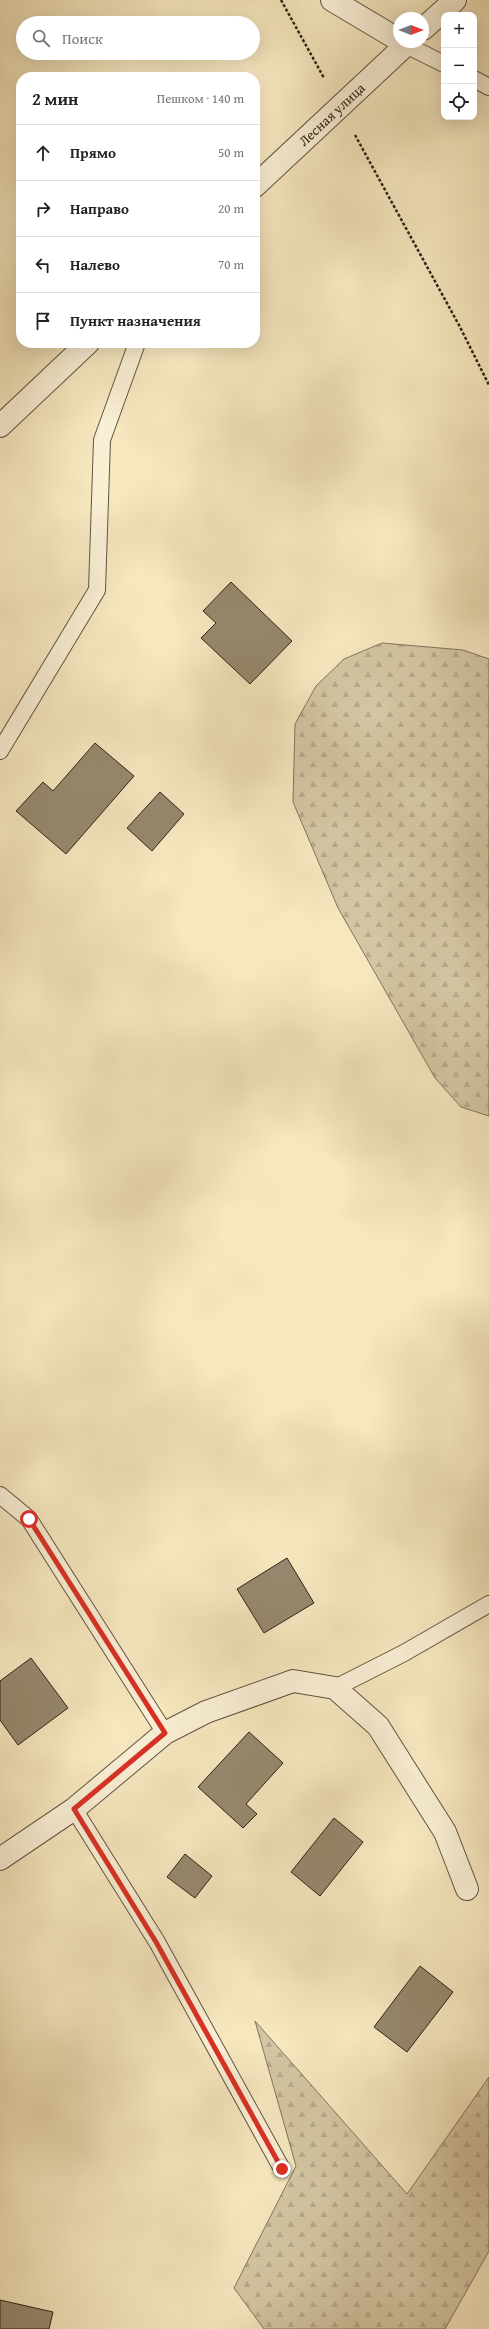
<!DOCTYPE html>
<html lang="ru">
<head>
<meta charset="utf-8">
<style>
  body { margin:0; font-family:"Gentium Book Plus",serif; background:#f2f2f2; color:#222 }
  .controls { position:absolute; right:12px; top:12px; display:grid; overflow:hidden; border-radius:8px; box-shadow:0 4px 16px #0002 }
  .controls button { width:36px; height:36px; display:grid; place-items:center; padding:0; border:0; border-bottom:1px solid #e0e0e0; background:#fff; color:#222; font:20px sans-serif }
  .compass { position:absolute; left:393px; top:12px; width:36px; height:36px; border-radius:50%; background:#fff; box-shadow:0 4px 16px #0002; rotate:90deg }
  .stop { position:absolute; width:12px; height:12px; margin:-9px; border:3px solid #d93025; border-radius:50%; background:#fff }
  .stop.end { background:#d93025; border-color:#fff; box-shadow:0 1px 4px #0008 }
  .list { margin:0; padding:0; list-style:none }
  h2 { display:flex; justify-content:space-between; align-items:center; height:52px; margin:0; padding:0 16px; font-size:17px }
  h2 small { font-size:13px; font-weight:400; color:#767676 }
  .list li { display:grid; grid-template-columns:26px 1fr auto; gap:12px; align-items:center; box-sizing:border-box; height:56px; padding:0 16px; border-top:1px solid #e0e0e0 }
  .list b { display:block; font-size:15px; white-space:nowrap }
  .list em { font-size:13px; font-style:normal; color:#767676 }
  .icon { flex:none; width:22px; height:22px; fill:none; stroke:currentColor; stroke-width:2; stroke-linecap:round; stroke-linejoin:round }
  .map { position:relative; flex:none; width:489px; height:2329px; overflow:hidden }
  .search { position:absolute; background:#fff; box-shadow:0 4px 16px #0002; left:16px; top:16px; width:244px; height:44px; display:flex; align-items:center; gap:10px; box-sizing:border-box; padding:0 14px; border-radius:22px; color:#767676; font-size:15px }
  .panel { position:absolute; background:#fff; box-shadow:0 4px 16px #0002; left:16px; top:72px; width:244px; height:276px; border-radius:16px }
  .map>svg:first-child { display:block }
  .forest { fill:url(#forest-firs); stroke:#82745e }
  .building { fill:#96896f; stroke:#2f2319 }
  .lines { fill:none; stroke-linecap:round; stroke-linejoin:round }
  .service-casing { stroke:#615442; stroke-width:18 }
  .minor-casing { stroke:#615442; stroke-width:24 }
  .path { stroke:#2f2319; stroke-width:2.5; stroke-dasharray:3 2; stroke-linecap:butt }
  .service { stroke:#f9efd5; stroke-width:16 }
  .minor { stroke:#f9efd5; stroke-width:22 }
  .route { stroke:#d93025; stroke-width:5 }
  .labels { text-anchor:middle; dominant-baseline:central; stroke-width:3.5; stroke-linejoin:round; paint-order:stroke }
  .street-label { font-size:14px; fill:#2f2319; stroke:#f9efd5 }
</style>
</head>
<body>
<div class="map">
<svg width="489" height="2329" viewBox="0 0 489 2329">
  <defs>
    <pattern id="forest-firs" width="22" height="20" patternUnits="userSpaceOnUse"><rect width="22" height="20" fill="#d4c6a3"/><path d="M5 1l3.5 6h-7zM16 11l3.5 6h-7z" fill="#b6aa8c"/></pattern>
  </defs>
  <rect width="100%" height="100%" fill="#f6e7bf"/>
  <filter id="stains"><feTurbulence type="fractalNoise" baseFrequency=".005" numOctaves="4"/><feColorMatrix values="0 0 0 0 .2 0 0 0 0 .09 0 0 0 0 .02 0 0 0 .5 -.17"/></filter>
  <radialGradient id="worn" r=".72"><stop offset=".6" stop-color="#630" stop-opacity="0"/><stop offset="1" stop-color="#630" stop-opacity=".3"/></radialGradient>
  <g class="forest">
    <polygon points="382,643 463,650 489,659 489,1116 461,1107 435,1078 338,908 293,802 295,724 316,686 344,659"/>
    <polygon points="255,2021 407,2194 489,2077 489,2251 445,2329 264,2329 234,2288 296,2166"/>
  </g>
  <g class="building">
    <polygon points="231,582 292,641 250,684 201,638 216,623 203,611"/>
    <polygon points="95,743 134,776 66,854 16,811 43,782 53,791"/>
    <polygon points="160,792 184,814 152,851 127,828"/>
    <polygon points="287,1558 314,1603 264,1633 237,1589"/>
    <polygon points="31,1658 68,1708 18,1745 0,1720 0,1681"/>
    <polygon points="249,1732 283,1763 246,1804 257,1814 243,1828 198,1787"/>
    <polygon points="334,1818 363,1842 320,1896 291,1872"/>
    <polygon points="185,1854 212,1876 195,1898 167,1877"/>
    <polygon points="420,1966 453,1992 407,2052 374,2027"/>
    <polygon points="0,2300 53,2312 49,2329 0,2329"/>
  </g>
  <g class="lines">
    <g class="service-casing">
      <g id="service">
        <polyline points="406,45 444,64"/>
        <polyline points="474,79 489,87"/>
        <polyline points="0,751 97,590 102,440 137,343"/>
        <polyline points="0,1495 29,1519 165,1733"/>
        <polyline points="335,1688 404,1653 489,1604"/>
        <polyline points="74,1809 157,1942 282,2169"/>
      </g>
    </g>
    <g class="minor-casing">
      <g id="minor">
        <polyline points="332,0 399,40"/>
        <polyline points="423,29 455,0"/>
        <path id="s1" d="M255 186 409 42"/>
        <polyline points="0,426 88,343"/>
        <polyline points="0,1859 74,1809 165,1733 206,1712 293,1681 335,1688 378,1726 445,1832 467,1889"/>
      </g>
    </g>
    <g class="path">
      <polyline points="281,0 324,78"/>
      <polyline points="355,135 460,327 489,385"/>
    </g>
    <use href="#service" class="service"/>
    <use href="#minor" class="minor"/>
  </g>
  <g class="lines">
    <polyline class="route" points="29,1519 165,1733 74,1809 156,1942 282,2169"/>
  </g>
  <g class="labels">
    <g class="street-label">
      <text stroke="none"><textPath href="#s1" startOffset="105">Лесная улица</textPath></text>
    </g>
  </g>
  <rect width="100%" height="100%" filter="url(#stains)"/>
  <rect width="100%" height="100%" fill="url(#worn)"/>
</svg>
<div class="controls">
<button>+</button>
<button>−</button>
<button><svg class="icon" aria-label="locate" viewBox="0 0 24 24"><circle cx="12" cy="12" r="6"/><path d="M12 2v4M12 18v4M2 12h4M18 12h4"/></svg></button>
</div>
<svg class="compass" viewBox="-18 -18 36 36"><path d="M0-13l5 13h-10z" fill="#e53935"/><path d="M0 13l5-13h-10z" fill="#767676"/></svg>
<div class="stop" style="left:29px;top:1519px"></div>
<div class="stop end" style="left:282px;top:2169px"></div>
<div class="search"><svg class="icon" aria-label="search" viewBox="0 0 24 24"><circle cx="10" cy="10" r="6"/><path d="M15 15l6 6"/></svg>Поиск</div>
<section class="panel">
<h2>2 мин<small>Пешком · 140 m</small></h2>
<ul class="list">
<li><svg class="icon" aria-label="ahead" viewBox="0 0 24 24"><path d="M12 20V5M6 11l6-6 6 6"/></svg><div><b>Прямо</b></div><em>50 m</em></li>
<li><svg class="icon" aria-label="right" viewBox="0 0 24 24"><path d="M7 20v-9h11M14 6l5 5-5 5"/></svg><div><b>Направо</b></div><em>20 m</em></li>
<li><svg class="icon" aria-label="left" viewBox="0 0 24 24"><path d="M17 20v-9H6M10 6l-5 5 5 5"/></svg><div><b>Налево</b></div><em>70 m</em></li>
<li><svg class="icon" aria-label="arrive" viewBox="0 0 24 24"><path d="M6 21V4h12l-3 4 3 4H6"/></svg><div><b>Пункт назначения</b></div></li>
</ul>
</section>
</div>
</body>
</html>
